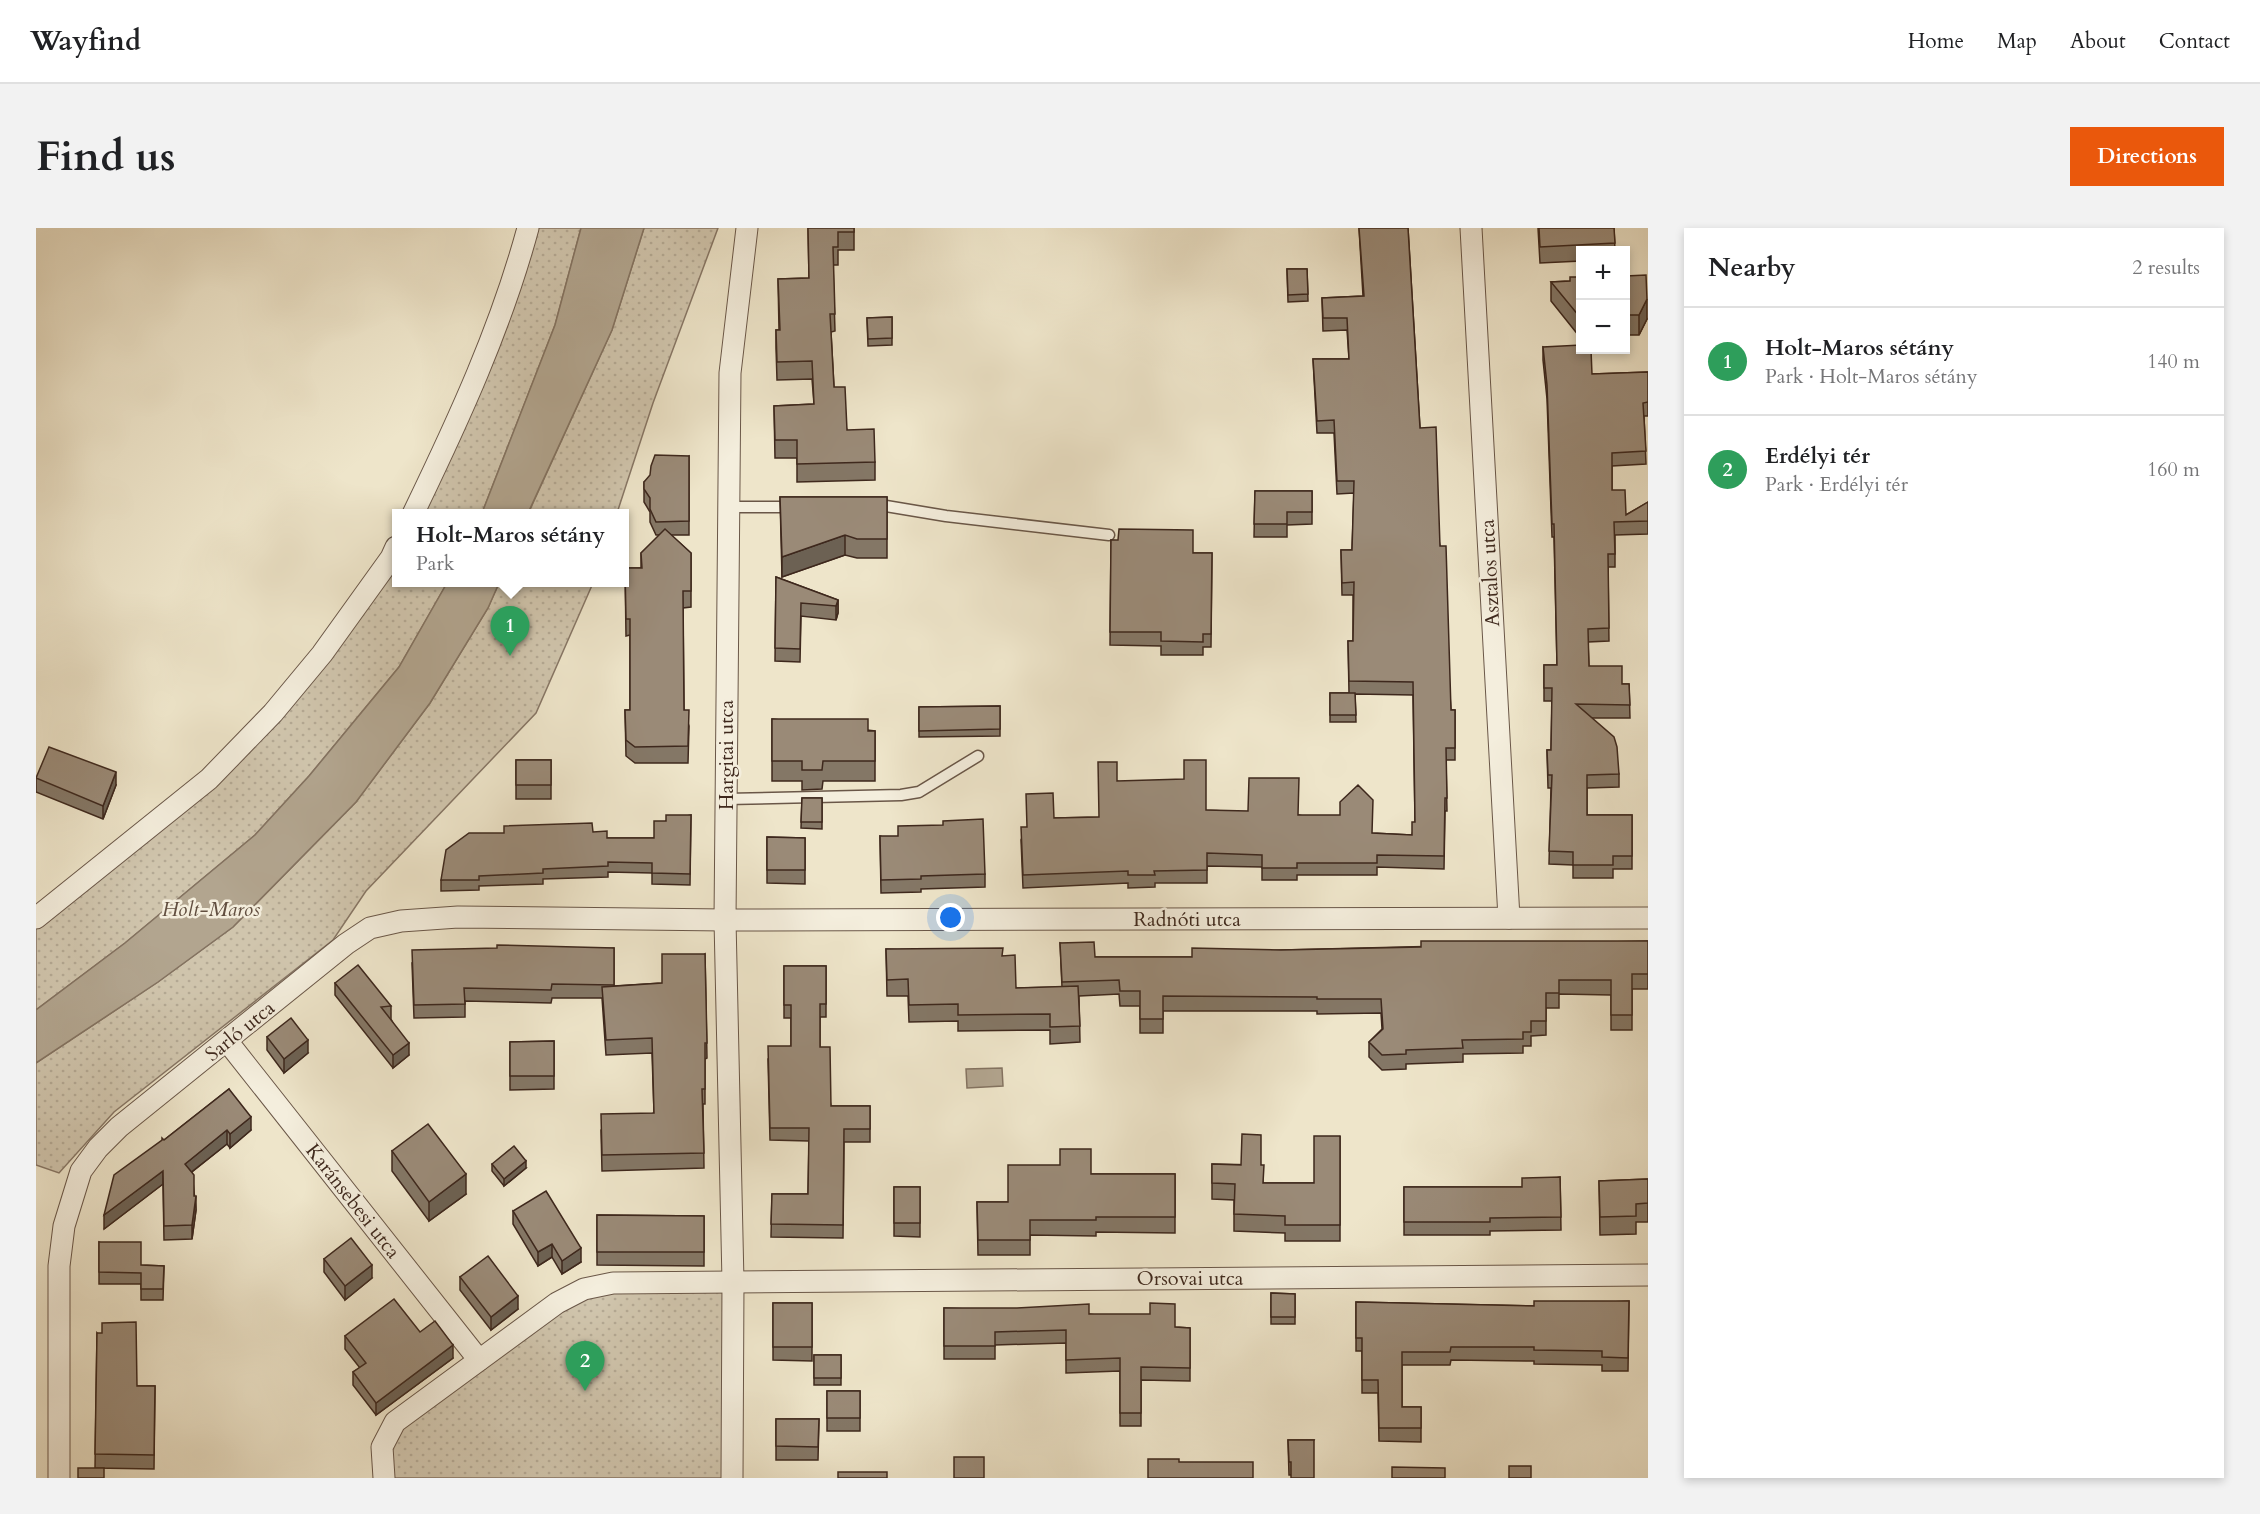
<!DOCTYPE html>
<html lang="en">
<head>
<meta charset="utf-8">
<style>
  body { margin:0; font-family:Cardo,serif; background:#f2f2f2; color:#202124 }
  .controls { position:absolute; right:18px; top:18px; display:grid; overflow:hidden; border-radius:0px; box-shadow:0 3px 9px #0003 }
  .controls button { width:54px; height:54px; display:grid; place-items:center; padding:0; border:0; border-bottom:2px solid #e0e0e0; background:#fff; color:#202124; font:30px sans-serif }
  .you { position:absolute; left:915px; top:690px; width:21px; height:21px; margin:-15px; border:4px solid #fff; border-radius:50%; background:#1a73e8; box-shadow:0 0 0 9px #1a73e833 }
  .badge { display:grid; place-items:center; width:39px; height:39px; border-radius:50%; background:#ea580c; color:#fff; font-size:20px; font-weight:700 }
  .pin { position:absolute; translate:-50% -50px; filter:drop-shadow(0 2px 3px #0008) }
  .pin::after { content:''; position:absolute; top:32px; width:21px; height:18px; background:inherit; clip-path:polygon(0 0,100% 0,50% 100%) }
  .popup { position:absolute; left:356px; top:281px; width:237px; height:78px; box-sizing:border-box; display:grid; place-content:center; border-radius:0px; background:#fff; filter:drop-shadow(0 2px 4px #0005); font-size:20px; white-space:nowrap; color:#757577 }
  .popup b { font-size:22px; color:#202124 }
  .popup::after { content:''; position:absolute; left:50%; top:100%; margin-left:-12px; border:12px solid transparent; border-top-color:#fff }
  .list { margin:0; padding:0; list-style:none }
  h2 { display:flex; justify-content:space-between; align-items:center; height:78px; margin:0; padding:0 24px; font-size:26px }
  h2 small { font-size:20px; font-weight:400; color:#757577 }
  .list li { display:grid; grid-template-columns:39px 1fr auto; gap:18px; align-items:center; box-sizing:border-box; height:108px; padding:0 24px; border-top:2px solid #e0e0e0 }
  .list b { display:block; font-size:22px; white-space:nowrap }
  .list p { margin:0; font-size:20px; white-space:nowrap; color:#757577 }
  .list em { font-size:20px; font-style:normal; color:#757577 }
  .map { position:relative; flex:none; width:1612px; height:1250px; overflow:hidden; border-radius:0px }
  header { display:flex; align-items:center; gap:36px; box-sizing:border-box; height:84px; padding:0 30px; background:#fff; border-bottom:2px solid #e0e0e0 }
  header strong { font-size:28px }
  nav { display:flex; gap:33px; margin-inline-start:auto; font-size:21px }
  .intro { display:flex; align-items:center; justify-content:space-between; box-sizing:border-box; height:144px; padding:0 36px }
  h1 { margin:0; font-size:42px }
  .button { padding:15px 27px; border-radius:0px; background:#ea580c; color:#fff; font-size:21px; font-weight:700 }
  main { display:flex; gap:36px; padding:0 36px }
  aside { flex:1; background:#fff; border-radius:0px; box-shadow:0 3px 9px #0003 }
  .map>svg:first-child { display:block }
  .park { fill:url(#park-dots); stroke:#877665; stroke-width:1.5 }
  .water { fill:#b2a58f; stroke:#847361; stroke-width:1.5 }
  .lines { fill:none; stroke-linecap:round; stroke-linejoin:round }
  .service-casing { stroke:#6a5748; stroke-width:13 }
  .minor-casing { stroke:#6a5748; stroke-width:23 }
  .service { stroke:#f4eedd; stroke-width:10 }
  .minor { stroke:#f4eedd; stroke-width:21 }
  .wall { fill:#847766; stroke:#3e281d; stroke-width:1.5 }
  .shaded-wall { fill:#6c6153; stroke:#3e281d; stroke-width:1.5 }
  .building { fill:#9a8a77; stroke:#3e281d; stroke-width:1.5 }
  .labels { text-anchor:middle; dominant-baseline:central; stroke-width:5; stroke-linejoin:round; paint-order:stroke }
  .street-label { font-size:20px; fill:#3e281d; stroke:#f4eedd }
  .water-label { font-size:21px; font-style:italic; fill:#614e3f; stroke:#f4eedd }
</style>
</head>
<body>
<header>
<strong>Wayfind</strong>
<nav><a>Home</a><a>Map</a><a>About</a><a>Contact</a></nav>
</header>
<div class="intro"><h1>Find us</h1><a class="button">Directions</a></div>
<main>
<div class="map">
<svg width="1612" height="1250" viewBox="0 0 1612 1250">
  <defs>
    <pattern id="park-dots" width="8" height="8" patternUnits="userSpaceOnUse" patternTransform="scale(1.5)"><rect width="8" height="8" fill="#d0c5ad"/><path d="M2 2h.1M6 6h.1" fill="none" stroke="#b4a994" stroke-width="1.8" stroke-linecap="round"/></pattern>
  </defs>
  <rect width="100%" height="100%" fill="#eee5ca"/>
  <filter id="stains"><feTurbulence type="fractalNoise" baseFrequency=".00333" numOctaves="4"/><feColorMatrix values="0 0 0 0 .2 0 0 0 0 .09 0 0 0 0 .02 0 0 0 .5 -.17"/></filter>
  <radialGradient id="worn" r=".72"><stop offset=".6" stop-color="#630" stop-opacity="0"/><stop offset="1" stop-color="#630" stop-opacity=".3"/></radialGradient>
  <g class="park">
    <polygon points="492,0 545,0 519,97 446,285 377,286"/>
    <polygon points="608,0 682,0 617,175 581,285 492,286 576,102"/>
    <polygon points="360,319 360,354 411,355 363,439 273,548 219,607 89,715 0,782 0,690 173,551"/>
    <polygon points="463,355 557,355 500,485 330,663 297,712 78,884 23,945 0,937 0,835 122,754 197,699 320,574 394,475 452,380"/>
    <polygon points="697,1054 696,1250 348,1250 359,1194 548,1061"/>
  </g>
  <g class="water">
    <polygon points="545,0 608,0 576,102 492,285 446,285 519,97"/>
    <polygon points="411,355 463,355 452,380 394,475 320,574 197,699 122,754 0,835 0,782 89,715 219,607 273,548 363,439"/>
    <polygon points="966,840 967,858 931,860 930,841"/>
  </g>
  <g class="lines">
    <g class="service-casing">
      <g id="service">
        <polyline points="837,278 850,278 910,288 1073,307"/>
        <polyline points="693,279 758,279"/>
        <polyline points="690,571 865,567 883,564 942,528"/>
      </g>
    </g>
    <g class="minor-casing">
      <g id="minor">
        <polyline points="1435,0 1473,690"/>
        <path d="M377 286C422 193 465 100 492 0"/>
        <polyline points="0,690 173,551 237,485 286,426 355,330 360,319"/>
        <polyline points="191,813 443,1132"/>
        <polyline points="23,1250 23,1038 28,998 45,943 62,920 83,899 310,716 334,700 365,693 422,689 689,692 1612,690"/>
        <polyline points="348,1250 346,1219 359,1194 521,1075 548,1061 577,1055 1612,1047"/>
        <polyline points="696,1250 697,1054 689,692 694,145 711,0"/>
      </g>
    </g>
    <use href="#service" class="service"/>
    <use href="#minor" class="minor"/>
  </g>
  <g class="wall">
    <polygon points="772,0 818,0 818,22 802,22 802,37 797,37 799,103 795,104 798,159 811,202 839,234 839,252 761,254 761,230 739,230 738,178 778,176 776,151 741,152 740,120 740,102 743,102 742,51 773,50"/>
    <polygon points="1323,0 1372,0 1384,200 1404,318 1415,482 1419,482 1419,532 1410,532 1411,583 1409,583 1408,641 1341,639 1341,647 1261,647 1261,652 1226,652 1226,639 1171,638 1171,655 1119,655 1119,659 1092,660 1092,655 987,660 985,612 991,599 1018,590 1063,589 1081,553 1170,582 1263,587 1336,605 1376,607 1379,594 1377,467 1319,466 1320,494 1294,494 1294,465 1313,465 1312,413 1317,413 1317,367 1306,367 1305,322 1316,322 1318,265 1301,266 1298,205 1281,205 1277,131 1313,131 1311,102 1287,103 1286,70 1327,68"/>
    <polygon points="1502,0 1578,0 1579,22 1545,22 1545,33 1504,35"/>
    <polygon points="1251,41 1271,41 1272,73 1252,74"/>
    <polygon points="1590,48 1611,91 1603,107 1590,107"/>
    <polygon points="1545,49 1545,108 1543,108 1515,73 1515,54 1534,53"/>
    <polygon points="856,89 856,117 832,118 831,90"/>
    <polygon points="1507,119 1556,146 1612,144 1612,188 1608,188 1610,236 1576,238 1576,262 1590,287 1612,274 1612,306 1579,307 1579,339 1572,339 1573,413 1552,414 1553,438 1586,456 1593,456 1594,490 1556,490 1583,546 1583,559 1551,560 1551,587 1596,587 1596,641 1577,641 1577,650 1537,650 1537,637 1513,636 1515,560 1512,560 1511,522 1515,522 1516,473 1508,473 1508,437 1521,437 1518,309 1516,309 1511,171 1507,132"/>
    <polygon points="653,228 653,307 635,307 655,325 655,379 647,380 648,482 653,498 652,535 599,535 590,528 589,482 594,482 594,407 590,408 589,340 605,340 605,325 624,307 620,307 614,294 614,284 608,274 608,254"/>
    <polygon points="1219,263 1276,263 1276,296 1251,297 1251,309 1218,309"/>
    <polygon points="744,269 851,269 851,330 821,330 809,327 746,349"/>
    <polygon points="1075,312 1157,325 1176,325 1175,419 1167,419 1167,427 1125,427 1125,418 1074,417"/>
    <polygon points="740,349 802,372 802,385 800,392 765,388 764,434 739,433"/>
    <polygon points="964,478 964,508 883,509 883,479"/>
    <polygon points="736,491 839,503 839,553 787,553 786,561 766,562 766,553 736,553"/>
    <rect x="480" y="532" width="35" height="39"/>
    <polygon points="0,549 80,557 67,591 0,564"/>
    <polygon points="766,570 786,570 786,601 765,600"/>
    <polygon points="655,587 654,657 616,656 616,645 572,644 572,649 507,651 507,656 443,658 443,662 405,663 405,652 571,610 618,610 630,593"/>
    <polygon points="844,608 949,646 949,659 885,661 885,664 845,665"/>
    <polygon points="731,609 769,610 769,656 731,655"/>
    <polygon points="1612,713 1612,761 1596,761 1596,802 1575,802 1575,767 1523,766 1523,780 1510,780 1510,807 1495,808 1495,818 1487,818 1487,825 1427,826 1427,834 1370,836 1370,841 1346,842 1333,829 1333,814 1346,801 1345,785 1281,786 1281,783 1127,783 1127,805 1104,805 1104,778 1084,778 1083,766 1043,768 1044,814 1014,816 1014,802 922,803 922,793 873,794 872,768 851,768 850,721 967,728 980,760 1026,759 1024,715 1059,729 1156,729 1245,722"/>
    <polygon points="578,720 578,758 626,755 669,726 671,830 669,831 669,876 667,876 668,940 566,943 565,902 618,885 616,825 570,827 566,770 516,770 515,775 429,773 429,789 378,790 376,735"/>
    <polygon points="748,738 790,738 790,789 784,789 784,819 795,878 834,878 834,914 808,914 807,1010 735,1009 736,966 772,966 773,913 734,912 732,831 755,818 755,790 748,790"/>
    <polygon points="299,755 355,778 355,791 373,827 357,840 299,767"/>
    <polygon points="231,809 272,825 248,845 231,822"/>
    <polygon points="518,813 518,861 474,862 474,814"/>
    <polygon points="193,861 215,902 194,920 191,916 156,944 160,982 156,1011 128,1012 127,956 68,1001 128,912"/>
    <polygon points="1304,908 1304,1013 1249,1013 1249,1005 1198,1003 1198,972 1176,971 1176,936 1225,937 1227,955 1278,955"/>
    <polygon points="356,923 430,966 393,993 356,943"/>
    <polygon points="456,936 490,940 468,958 456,943"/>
    <polygon points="1055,946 1139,946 1139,1005 1060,1004 1060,1008 994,1007 994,1027 942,1027 941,974 972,974"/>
    <polygon points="1524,949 1525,1002 1454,1003 1454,1007 1368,1007 1368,959 1486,959"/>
    <polygon points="1612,951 1612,994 1600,994 1600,1006 1564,1007 1563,953"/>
    <polygon points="858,959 884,959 884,1009 858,1008"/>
    <polygon points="477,983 545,1034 526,1046 516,1029 502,1038 477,996"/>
    <polygon points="561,987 668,988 668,1038 561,1037"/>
    <polygon points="63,1014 105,1037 128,1038 127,1072 105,1072 105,1056 63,1056"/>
    <polygon points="288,1031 336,1050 309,1072 288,1044"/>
    <polygon points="424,1049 482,1081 455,1102 424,1062"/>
    <polygon points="1235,1065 1259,1066 1259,1096 1235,1096"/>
    <polygon points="1593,1073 1592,1143 1566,1143 1566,1137 1498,1136 1498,1133 1415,1132 1414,1137 1366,1137 1366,1179 1385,1179 1385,1214 1343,1213 1342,1165 1326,1165 1326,1123 1320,1123 1320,1074 1498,1078"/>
    <polygon points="737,1075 776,1075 776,1133 737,1132"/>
    <polygon points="908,1080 1053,1086 1139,1099 1154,1100 1154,1153 1105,1152 1105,1198 1084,1198 1084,1143 1030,1145 1030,1115 959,1117 959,1131 908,1131"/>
    <polygon points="384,1104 417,1130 340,1187 317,1157 317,1144 324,1140 309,1121 309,1108"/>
    <polygon points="61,1105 101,1158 119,1158 118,1241 59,1240"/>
    <rect x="778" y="1127" width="27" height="30"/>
    <rect x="791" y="1163" width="33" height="40"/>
    <polygon points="740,1191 783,1191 782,1232 740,1232"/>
    <polygon points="1252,1212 1278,1212 1255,1247 1253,1247"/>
  </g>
  <g class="shaded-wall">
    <polygon points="1611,71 1611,91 1603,107 1603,87"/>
    <polygon points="809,307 809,327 746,349 746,329"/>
    <polygon points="802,372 802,385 800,392 800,378"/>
    <polygon points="80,544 80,557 67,591 67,578"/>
    <polygon points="272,812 272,825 248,845 248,831"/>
    <polygon points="373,815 373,827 357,840 357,827"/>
    <polygon points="215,889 215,902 194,920 194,906"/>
    <polygon points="191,902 191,916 149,949 149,936"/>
    <polygon points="490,933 490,940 468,958 468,951"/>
    <polygon points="127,943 127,956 68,1001 68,987"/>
    <polygon points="430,946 430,966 393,993 393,974"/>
    <polygon points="160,968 160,982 156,1011 156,997"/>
    <polygon points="516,1016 516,1029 502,1038 502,1024"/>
    <polygon points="545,1020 545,1034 526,1046 526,1033"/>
    <polygon points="336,1037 336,1050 309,1072 309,1058"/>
    <polygon points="482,1068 482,1081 455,1102 455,1089"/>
    <polygon points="417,1117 417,1130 340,1187 340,1175"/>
  </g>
  <g class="building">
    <polygon points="772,0 818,0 818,4 802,4 802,19 797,19 799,86 794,86 798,159 809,159 811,202 838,201 839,234 761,236 761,212 739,212 738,178 778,176 776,133 741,134 740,102 744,102 742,51 773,50"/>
    <polygon points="1323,0 1372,0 1384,200 1400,199 1404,318 1410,318 1415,482 1419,482 1419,520 1410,520 1411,570 1409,570 1408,628 1341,627 1341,635 1261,635 1261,640 1226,640 1226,627 1171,625 1171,642 1118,643 1119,647 1092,647 1092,643 987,647 985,599 991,599 990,566 1017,565 1018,590 1063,589 1062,534 1081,534 1081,553 1148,551 1148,532 1170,532 1170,582 1212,583 1213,550 1263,550 1262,587 1304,587 1304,574 1322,557 1337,572 1336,605 1376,607 1376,594 1379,594 1377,454 1313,453 1312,413 1317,413 1318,354 1306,355 1305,322 1316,322 1318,253 1301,253 1298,192 1281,193 1277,131 1313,131 1311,90 1287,90 1286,70 1328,68"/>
    <polygon points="1503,0 1578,0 1579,15 1504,19"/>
    <polygon points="1251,41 1271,41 1272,66 1252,67"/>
    <polygon points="1610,47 1611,71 1603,87 1590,87 1590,48"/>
    <polygon points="1534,49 1545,49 1545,88 1543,88 1515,54 1534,53"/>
    <polygon points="856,89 856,110 832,111 831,90"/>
    <polygon points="1545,117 1545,122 1555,122 1556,146 1612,144 1612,174 1607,175 1610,223 1576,225 1576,262 1589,262 1590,287 1612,274 1612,293 1578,294 1579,326 1572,326 1573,400 1552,401 1553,438 1586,438 1586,456 1593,456 1594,477 1540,476 1578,509 1581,519 1583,546 1551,547 1551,587 1596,587 1596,628 1577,628 1577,637 1537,637 1537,624 1513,623 1516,547 1512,547 1511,522 1515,522 1516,460 1508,460 1508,437 1521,437 1518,296 1516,296 1511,157 1507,119"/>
    <polygon points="619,227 653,228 653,293 620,294 614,281 614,270 608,261 608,254 614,247 615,238"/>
    <polygon points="1219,263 1276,263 1276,284 1251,284 1251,296 1218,296"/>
    <polygon points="744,269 851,269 851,311 821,311 809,307 746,329"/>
    <polygon points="629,301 655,325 655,363 647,363 648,482 653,482 652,518 599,519 590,512 589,482 594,482 594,391 590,391 589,340 606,340 605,325"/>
    <polygon points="1083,301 1157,302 1157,325 1176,325 1175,406 1167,406 1167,414 1125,413 1125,404 1074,404 1075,312 1082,312"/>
    <polygon points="740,349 802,372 800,378 765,375 764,421 739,420"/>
    <polygon points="1294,465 1319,465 1320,487 1294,487"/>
    <polygon points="964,478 964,501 883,503 883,479"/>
    <polygon points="736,491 832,491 832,503 839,503 839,533 787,533 786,542 766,542 766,533 736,533"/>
    <polygon points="13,519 80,544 67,578 0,550"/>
    <rect x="480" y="532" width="35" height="25"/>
    <polygon points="766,570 786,570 786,594 765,594"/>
    <polygon points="630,587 655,587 654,646 616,645 616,635 572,634 572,638 507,641 507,645 443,648 443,652 405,652 410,622 433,605 468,605 468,598 556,595 557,604 571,603 571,610 618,610 618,593 630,593"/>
    <polygon points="947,591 949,646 885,648 885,651 845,652 844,608 862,608 862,598 907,597 907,593"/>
    <polygon points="731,609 769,610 769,642 731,642"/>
    <polygon points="1385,713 1612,713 1612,746 1596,746 1596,787 1575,787 1575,752 1523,752 1523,765 1510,765 1510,793 1495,793 1495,804 1487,804 1487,811 1426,812 1427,820 1370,822 1370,826 1346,827 1333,814 1347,801 1345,771 1281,771 1281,769 1127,768 1127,791 1104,791 1104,763 1084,763 1083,752 1026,754 1024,715 1058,714 1059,729 1156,729 1156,720 1245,722 1385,719"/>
    <polygon points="461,717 578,720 578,757 516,756 515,762 428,760 429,776 378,777 376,722 461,720"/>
    <polygon points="967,720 966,728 979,727 980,760 1042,758 1044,798 1014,799 1014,786 922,787 922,776 873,777 872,751 851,752 850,721"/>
    <polygon points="626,726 669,726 671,815 669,815 669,861 666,861 668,925 566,927 565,886 618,885 616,810 570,812 566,759 626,755"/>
    <polygon points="322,737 355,778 345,779 373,815 357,827 299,755"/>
    <polygon points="748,738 790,738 790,776 784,776 784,819 794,819 795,878 834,878 834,901 808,901 807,997 735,996 736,966 772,966 773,900 734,900 732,818 755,818 755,777 748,777"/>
    <polygon points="255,790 272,812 248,831 231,809"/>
    <polygon points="518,813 518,848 474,848 474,814"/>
    <polygon points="193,861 215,889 194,906 191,902 149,936 158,947 158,968 160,968 156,997 128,998 127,943 68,987 78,947 126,912 126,910 128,912"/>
    <polygon points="392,896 430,946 393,974 356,923"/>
    <polygon points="1206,906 1225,907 1225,937 1228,937 1227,955 1278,955 1278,908 1304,908 1304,997 1249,997 1249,988 1198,986 1199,956 1176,955 1176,936 1205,937"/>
    <polygon points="478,918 490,933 468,951 456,936"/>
    <polygon points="1024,921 1055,921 1055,946 1139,946 1139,989 1060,989 1060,992 994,992 994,1012 942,1012 941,974 972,974 972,937 1024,937"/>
    <polygon points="1524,949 1525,989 1454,990 1454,994 1368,994 1368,959 1486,959 1486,950"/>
    <polygon points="1612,951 1612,975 1600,976 1600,988 1564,989 1563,953"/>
    <rect x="858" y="959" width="26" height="36"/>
    <polygon points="510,963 545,1020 526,1033 516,1016 502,1024 477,983"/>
    <polygon points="561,987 668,988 668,1024 561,1024"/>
    <polygon points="315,1010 336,1037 309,1058 288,1031"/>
    <polygon points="63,1014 105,1014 105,1037 128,1038 127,1061 105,1061 105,1045 63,1044"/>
    <polygon points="452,1028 482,1068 455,1089 424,1049"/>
    <polygon points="1235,1065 1259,1066 1259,1089 1235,1089"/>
    <polygon points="358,1071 384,1104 399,1093 417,1117 340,1175 317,1144 330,1135 309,1108"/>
    <polygon points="1498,1073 1593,1073 1592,1130 1566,1129 1566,1123 1498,1122 1498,1119 1415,1119 1414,1124 1366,1124 1366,1179 1385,1179 1385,1200 1343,1200 1342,1152 1326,1152 1326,1110 1320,1110 1320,1074 1498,1078"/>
    <rect x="737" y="1075" width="39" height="44"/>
    <polygon points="1114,1075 1139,1076 1139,1099 1154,1100 1154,1140 1105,1139 1105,1185 1084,1185 1084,1130 1030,1132 1030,1102 959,1104 959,1118 908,1118 908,1080 981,1080 1053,1076 1053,1086 1114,1086"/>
    <polygon points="100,1094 101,1158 119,1158 118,1227 59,1226 61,1105 66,1105 66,1095"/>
    <rect x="778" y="1127" width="27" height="23"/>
    <rect x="791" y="1163" width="33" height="27"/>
    <polygon points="740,1191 783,1191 782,1219 740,1218"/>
    <polygon points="1252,1212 1278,1212 1278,1250 1255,1250 1255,1234 1253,1234"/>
    <rect x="918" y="1229" width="30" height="21"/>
    <polygon points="1112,1231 1143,1231 1143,1234 1217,1234 1217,1250 1112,1250"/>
    <rect x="1473" y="1238" width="22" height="12"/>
    <polygon points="1356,1239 1409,1240 1409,1250 1356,1250"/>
    <rect x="42" y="1240" width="26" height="10"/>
    <rect x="802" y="1244" width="49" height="6"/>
  </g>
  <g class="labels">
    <g class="street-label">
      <text transform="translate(1454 345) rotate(-93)">Asztalos utca</text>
      <text transform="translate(690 527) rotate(-90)">Hargitai utca</text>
      <text x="1151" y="691">Radnóti utca</text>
      <text transform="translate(204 803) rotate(-39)">Sarló utca</text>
      <text transform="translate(317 973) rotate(52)">Karánsebesi utca</text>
      <text x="1154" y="1050">Orsovai utca</text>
    </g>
    <g class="water-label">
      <text x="175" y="681">Holt-Maros</text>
    </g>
  </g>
  <rect width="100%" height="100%" filter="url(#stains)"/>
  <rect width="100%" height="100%" fill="url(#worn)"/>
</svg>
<div class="controls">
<button>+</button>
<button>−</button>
</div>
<div class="you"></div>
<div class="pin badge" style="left:474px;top:428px;background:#2e9e5b">1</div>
<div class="popup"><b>Holt-Maros sétány</b>Park</div>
<div class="pin badge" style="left:549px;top:1163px;background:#2e9e5b">2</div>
</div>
<aside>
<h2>Nearby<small>2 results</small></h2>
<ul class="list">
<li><span class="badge" style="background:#2e9e5b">1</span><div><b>Holt-Maros sétány</b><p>Park · Holt-Maros sétány</p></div><em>140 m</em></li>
<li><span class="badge" style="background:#2e9e5b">2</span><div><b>Erdélyi tér</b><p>Park · Erdélyi tér</p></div><em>160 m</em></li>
</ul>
</aside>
</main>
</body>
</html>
